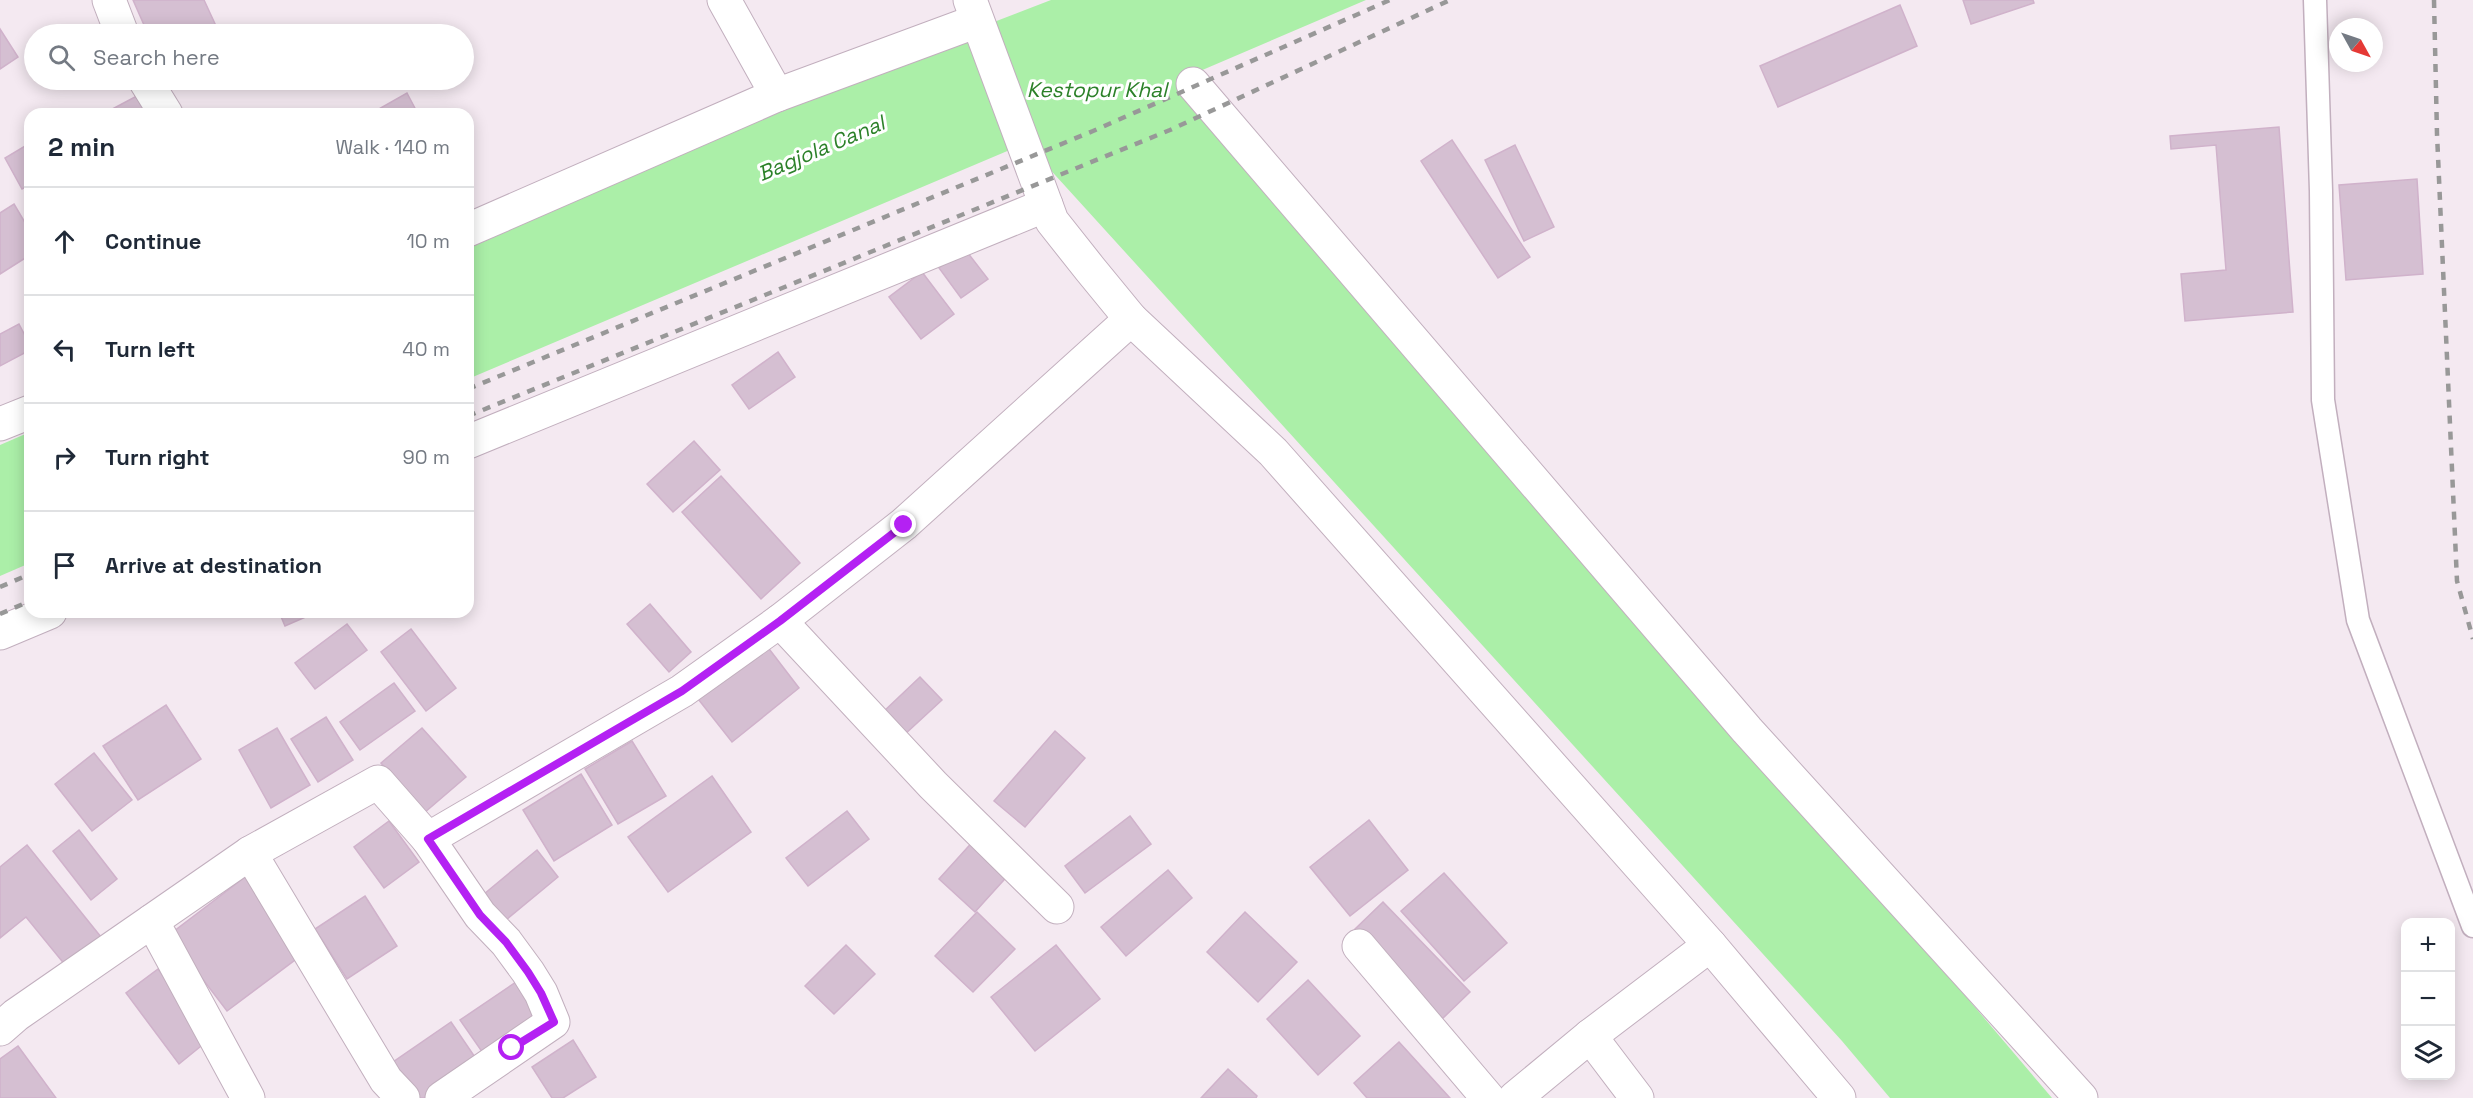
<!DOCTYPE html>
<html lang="en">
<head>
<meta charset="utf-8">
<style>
  body { margin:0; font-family:"Space Grotesk",sans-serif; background:#f2f2f3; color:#1f2937 }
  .controls { position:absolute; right:18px; bottom:18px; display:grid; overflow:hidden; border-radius:12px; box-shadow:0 3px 15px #0003 }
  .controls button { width:54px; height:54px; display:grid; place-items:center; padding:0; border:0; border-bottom:2px solid #e0e1e3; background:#fff; color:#1f2937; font:30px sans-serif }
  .compass { position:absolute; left:2329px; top:18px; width:54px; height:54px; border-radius:50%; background:#fff; box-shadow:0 3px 15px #0003; rotate:130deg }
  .stop { position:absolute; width:18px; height:18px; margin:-14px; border:4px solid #b421f3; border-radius:50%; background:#fff }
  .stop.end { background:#b421f3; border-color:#fff; box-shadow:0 2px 6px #0008 }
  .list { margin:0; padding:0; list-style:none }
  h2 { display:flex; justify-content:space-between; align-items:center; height:78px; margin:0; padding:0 24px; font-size:26px }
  h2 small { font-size:20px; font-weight:400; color:#747a83 }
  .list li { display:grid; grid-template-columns:39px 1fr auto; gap:18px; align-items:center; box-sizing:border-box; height:108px; padding:0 24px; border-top:2px solid #e0e1e3 }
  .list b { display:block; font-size:22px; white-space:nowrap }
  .list em { font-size:20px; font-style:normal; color:#747a83 }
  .icon { flex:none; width:33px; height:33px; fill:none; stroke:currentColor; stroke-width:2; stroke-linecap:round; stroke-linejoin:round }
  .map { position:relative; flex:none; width:2473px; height:1098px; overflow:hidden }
  .search { position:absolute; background:#fff; box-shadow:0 3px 15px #0003; left:24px; top:24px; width:450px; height:66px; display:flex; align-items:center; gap:15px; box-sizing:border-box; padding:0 21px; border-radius:33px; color:#747a83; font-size:22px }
  .panel { position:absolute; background:#fff; box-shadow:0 3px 15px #0003; left:24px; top:108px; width:450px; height:510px; border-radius:18px }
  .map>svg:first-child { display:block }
  .water { fill:#abefa8 }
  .building { fill:#d5bfd2; stroke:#d0b2cb; stroke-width:1.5 }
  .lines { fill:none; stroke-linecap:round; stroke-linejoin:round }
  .service-casing { stroke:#c2afbe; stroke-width:25 }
  .minor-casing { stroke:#c2afbe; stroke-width:35 }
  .tertiary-casing { stroke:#c2afbe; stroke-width:35 }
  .service { stroke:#fff; stroke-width:22 }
  .minor { stroke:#fff; stroke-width:33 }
  .tertiary { stroke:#fff; stroke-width:33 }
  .rail { stroke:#989898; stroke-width:4.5; stroke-dasharray:8 8; stroke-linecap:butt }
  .route { stroke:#b421f3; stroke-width:8 }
  .labels { text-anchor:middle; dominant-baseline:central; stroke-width:6; stroke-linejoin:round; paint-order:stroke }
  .water-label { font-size:21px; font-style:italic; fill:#2c8129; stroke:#fff }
</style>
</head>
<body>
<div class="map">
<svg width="2473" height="1098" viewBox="0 0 2473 1098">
  <rect width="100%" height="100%" fill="#f4e9f1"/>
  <g class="water">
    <polygon points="1051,0 1366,0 1186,77 2052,1098 1890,1098 1842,1041 1026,143 468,379 468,241 822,88"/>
    <polygon points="30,432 30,563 0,576 0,445"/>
  </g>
  <g class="building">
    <polygon points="133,0 204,0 217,28 203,34 148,34"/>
    <polygon points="1963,0 2033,0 2034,3 1971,24"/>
    <polygon points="1900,5 1917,46 1778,107 1760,66"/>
    <polygon points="0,29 18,57 0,69"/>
    <polygon points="148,90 161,114 103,114"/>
    <polygon points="407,93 418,114 370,114"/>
    <polygon points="2279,127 2293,312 2185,321 2181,274 2226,270 2216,145 2171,149 2170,136"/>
    <polygon points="1452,140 1530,257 1498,278 1421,161"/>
    <polygon points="30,143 30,185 22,189 5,158"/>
    <polygon points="1515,145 1554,227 1524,241 1485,160"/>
    <polygon points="2417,179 2423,274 2346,280 2339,185"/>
    <polygon points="14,204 30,231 30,255 0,274 0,213"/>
    <polygon points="964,248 988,279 961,298 939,268"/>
    <polygon points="922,272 954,314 921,339 889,297"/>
    <polygon points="19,324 30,345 30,350 0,366 0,334"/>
    <polygon points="778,352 795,377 749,409 732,385"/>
    <polygon points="694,441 720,470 673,512 647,484"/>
    <polygon points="721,476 800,563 761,599 682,512"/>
    <polygon points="650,604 691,652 669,672 627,624"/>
    <polygon points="279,612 317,612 285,626"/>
    <polygon points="347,624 367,650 315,689 295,663"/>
    <polygon points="411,629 456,688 426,711 381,652"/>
    <polygon points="763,641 799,688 732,742 695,695"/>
    <polygon points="920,677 942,700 903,736 882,713"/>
    <polygon points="394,683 415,711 360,750 340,722"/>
    <polygon points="166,705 201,759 138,800 103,746"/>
    <polygon points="326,717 353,760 318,782 291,739"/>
    <polygon points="277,728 310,785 271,808 239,750"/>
    <polygon points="422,728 466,777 424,813 381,763"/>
    <polygon points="1055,731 1085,758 1025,827 994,801"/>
    <polygon points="632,741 666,796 618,824 585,769"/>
    <polygon points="94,753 132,800 92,831 55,784"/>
    <polygon points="581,774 612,825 554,861 523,810"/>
    <polygon points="712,776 751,832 668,892 628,837"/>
    <polygon points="847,811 869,839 808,886 786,858"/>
    <polygon points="1130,816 1151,844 1085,893 1065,866"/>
    <polygon points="1369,820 1408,870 1350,916 1310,867"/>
    <polygon points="389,821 419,862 384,888 354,847"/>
    <polygon points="79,830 117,879 91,900 53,851"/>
    <polygon points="976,838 1012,871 975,912 939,879"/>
    <polygon points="27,845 105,942 70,971 26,917 0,938 0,867"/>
    <polygon points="537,850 558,877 506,920 484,894"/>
    <polygon points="1168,870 1192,898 1126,956 1101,927"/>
    <polygon points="1444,873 1507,943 1464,981 1401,911"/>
    <polygon points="249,874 307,951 227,1011 169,935"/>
    <polygon points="365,896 397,946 347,979 315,929"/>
    <polygon points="1383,902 1470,992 1441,1020 1355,929"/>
    <polygon points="977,912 1015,949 973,992 935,956"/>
    <polygon points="1245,912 1297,962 1258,1002 1207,952"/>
    <polygon points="846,945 875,974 834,1014 805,986"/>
    <polygon points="1056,945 1100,999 1035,1051 991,997"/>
    <polygon points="158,969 211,1038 179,1064 126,993"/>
    <polygon points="1308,980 1360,1036 1318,1075 1267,1019"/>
    <polygon points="516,982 540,1019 485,1056 460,1020"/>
    <polygon points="451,1022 479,1063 430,1098 417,1098 393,1062"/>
    <polygon points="573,1040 596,1077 563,1098 552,1098 532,1067"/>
    <polygon points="1399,1042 1450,1098 1367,1098 1354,1083"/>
    <polygon points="18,1046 56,1098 0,1098 0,1059"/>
    <polygon points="1228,1069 1257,1096 1256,1098 1201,1098"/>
  </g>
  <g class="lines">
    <g class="service-casing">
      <polyline id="service" points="2315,0 2321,191 2323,400 2358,620 2473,926"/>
    </g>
    <g class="minor-casing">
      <g id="minor">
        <polyline points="109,0 122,34"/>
        <polyline points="145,80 166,114"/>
        <polyline points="1193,84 1747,730 2081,1098"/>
        <polyline points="777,95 977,21"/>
        <polyline points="468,230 777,95 724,0"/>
        <polyline points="0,424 30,412"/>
        <polyline points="468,442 1046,205"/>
        <polyline points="780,621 933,785 1057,907"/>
        <polyline points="0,633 50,612"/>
        <polyline points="428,839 480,915 506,942 528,972 541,993 553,1022 442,1098"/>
        <polyline points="250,853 386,1080 403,1098"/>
        <polyline points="152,921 248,1098"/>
        <polyline points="1359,946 1488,1098"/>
        <polyline points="0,1029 16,1015 250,853 378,782 428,839 682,691 780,621 904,524 1131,319"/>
        <polyline points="1590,1036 1637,1098"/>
        <polyline points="1515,1098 1590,1036 1710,945"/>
      </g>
    </g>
    <g class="tertiary-casing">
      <polyline id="tertiary" points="970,0 1052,221 1090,269 1131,319 1273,452 1710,945 1839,1098"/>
    </g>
    <use href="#service" class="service"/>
    <use href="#minor" class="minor"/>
    <use href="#tertiary" class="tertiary"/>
    <g class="rail">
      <polyline points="2434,0 2437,134 2457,581 2473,639"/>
      <polyline points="468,389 1093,131 1390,0"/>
      <polyline points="468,416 1170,130 1450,0"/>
      <polyline points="0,587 30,574"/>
      <polyline points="0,614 30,601"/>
    </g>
  </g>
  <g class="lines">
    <polyline class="route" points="512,1048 554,1022 541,993 528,972 506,942 480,915 428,839 682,691 780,621 904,525"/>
  </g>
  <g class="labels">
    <g class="water-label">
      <text x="1097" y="89">Kestopur Khal</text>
      <text transform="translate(821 148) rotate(-23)">Bagjola Canal</text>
    </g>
  </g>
</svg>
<div class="controls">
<button>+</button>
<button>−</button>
<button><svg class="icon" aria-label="layers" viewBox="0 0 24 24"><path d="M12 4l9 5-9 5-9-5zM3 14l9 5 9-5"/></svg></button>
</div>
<svg class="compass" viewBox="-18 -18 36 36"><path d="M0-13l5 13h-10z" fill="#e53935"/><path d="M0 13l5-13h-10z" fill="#747a83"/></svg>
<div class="stop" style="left:512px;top:1048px"></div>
<div class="stop end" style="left:904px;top:525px"></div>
<div class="search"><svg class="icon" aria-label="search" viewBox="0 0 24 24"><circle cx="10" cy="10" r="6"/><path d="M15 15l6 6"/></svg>Search here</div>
<section class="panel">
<h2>2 min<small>Walk · 140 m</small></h2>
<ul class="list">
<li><svg class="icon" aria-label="ahead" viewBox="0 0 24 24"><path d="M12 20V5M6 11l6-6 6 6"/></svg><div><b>Continue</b></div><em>10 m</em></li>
<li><svg class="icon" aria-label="left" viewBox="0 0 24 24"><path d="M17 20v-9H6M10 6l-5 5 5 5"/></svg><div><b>Turn left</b></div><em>40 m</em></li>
<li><svg class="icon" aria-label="right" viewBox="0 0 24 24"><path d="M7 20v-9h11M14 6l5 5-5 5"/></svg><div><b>Turn right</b></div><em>90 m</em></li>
<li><svg class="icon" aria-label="arrive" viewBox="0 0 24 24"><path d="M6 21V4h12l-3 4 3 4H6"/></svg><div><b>Arrive at destination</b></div></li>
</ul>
</section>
</div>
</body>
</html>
